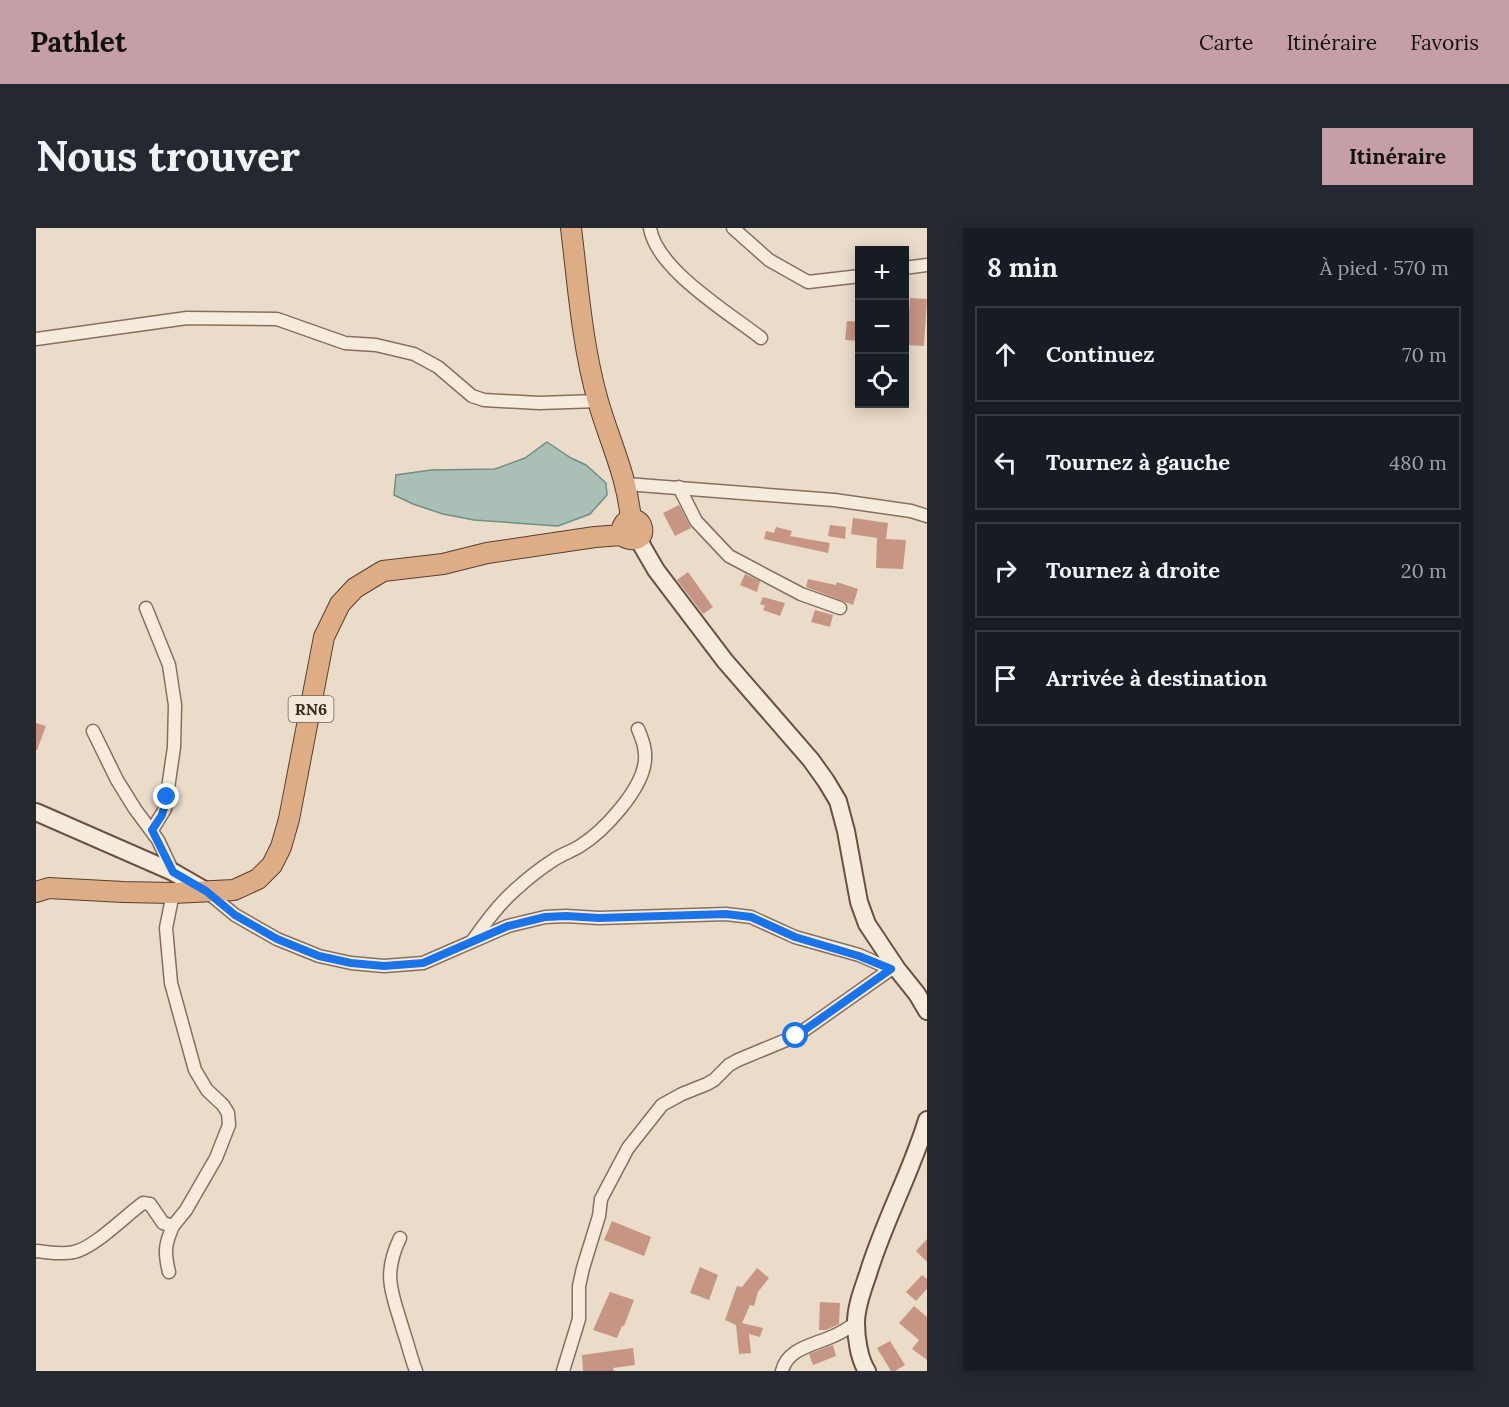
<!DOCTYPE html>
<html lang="fr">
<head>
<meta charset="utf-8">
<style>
  body { margin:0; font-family:Lora,serif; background:#242831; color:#f1f3f6 }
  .controls { position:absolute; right:18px; top:18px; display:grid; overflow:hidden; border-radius:0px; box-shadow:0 3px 15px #0003 }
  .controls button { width:54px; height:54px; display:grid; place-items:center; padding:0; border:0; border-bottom:2px solid #363941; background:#171b24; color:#f1f3f6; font:30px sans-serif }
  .stop { position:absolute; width:18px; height:18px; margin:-14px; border:4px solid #1a73e8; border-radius:50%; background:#fff }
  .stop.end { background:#1a73e8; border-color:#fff; box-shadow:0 2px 6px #0008 }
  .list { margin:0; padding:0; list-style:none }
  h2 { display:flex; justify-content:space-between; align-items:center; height:78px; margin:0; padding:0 24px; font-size:26px }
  h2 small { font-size:20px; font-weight:400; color:#9ea1a6 }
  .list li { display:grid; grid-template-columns:39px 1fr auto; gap:18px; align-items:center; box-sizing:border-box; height:96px; margin:0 12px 12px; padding:0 12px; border:2px solid #363941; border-radius:0px }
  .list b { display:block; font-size:22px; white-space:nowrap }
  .list em { font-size:20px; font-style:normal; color:#9ea1a6 }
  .icon { flex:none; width:33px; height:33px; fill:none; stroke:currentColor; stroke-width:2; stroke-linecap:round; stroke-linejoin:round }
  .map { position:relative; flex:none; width:891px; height:1143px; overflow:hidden; border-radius:0px }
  header { display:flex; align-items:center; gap:36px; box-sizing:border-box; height:84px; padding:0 30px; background:#c69ea6; color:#111 }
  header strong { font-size:28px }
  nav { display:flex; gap:33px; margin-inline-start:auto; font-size:21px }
  .intro { display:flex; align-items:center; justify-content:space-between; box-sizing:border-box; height:144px; padding:0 36px }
  h1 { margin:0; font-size:42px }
  .button { padding:15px 27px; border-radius:0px; background:#c69ea6; color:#111; font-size:21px; font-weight:700 }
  main { display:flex; gap:36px; padding:0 36px }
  aside { flex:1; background:#171b24; border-radius:0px; box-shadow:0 3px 15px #0003 }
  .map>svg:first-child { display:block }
  .water { fill:#aac0b6; stroke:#718e83; stroke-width:1.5 }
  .building { fill:#c69584 }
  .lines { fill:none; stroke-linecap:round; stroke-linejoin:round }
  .minor-casing { stroke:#876f60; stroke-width:15 }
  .secondary-casing { stroke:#695043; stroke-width:20 }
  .trunk-casing { stroke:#553e34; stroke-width:22 }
  .minor { stroke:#f7ebdd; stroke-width:12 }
  .secondary { stroke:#f7ebdd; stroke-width:16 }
  .trunk { stroke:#dead86; stroke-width:20 }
  .route { stroke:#1a73e8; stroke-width:8 }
  .labels { text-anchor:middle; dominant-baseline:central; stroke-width:4.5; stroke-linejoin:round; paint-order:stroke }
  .shield { fill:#f3e8d9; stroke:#716259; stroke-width:1.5 }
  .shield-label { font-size:16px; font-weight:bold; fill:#392922 }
</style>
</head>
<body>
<header>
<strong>Pathlet</strong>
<nav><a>Carte</a><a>Itinéraire</a><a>Favoris</a></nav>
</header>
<div class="intro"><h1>Nous trouver</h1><a class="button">Itinéraire</a></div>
<main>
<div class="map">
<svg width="891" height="1143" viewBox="0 0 891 1143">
  <rect width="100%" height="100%" fill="#ebdcca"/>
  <polygon class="water" points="511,214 535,230 550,237 570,255 571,267 554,286 522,298 438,292 407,286 377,276 358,267 360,247 395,242 459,241 489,230"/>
  <g class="building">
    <polygon points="874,70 891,71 888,118 868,117 868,97 872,97"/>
    <polygon points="811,93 824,94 824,113 809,112"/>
    <polygon points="643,277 655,300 639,308 627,285"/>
    <polygon points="817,290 852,295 850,311 870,312 867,341 840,340 841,310 815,306"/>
    <polygon points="794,297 810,299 809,311 792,308"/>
    <polygon points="740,299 756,303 754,308 794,315 792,325 728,311 730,303 738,305"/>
    <polygon points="652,344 677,379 667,386 641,352"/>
    <polygon points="709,346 724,353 721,364 704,357"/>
    <polygon points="772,351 800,357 801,354 822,361 817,377 770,359"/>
    <polygon points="727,369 749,375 744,388 727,382 729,378 724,376"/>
    <polygon points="779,382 797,387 794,399 775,394"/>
    <polygon points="0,495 10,498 1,522 0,522"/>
    <polygon points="576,993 615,1009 608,1028 568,1012"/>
    <polygon points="891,1011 891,1034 880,1023"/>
    <polygon points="664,1039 682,1047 673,1072 654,1065"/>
    <polygon points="721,1040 733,1050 722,1064 718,1078 714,1077 706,1095 727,1100 724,1109 713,1106 715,1125 703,1126 700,1097 689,1092 701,1058 706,1059"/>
    <polygon points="886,1047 891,1051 891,1061 880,1073 870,1064"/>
    <polygon points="574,1064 598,1072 588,1098 586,1098 581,1110 557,1102"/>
    <polygon points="784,1074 804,1075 803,1096 790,1102 783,1102"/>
    <polygon points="878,1078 891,1089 891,1132 876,1121 883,1112 863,1095"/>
    <polygon points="854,1113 869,1137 859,1143 855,1143 841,1120"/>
    <polygon points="797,1117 800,1128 777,1137 773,1126"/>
    <polygon points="597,1120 599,1137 577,1140 578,1143 547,1143 546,1127"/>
  </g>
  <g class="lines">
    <g class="minor-casing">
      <g id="minor">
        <path d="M614 0C620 41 693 85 725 110"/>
        <polyline points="697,0 733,32 772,54 824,48"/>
        <polyline points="868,40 891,37"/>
        <polyline points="0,111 151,90 241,91 309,115 340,117 378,126 402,139 436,168 448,172 503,175 562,173"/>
        <polyline points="590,256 798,272 875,283 891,288"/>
        <polyline points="643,259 660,293 693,328 765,366 804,380"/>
        <polyline points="110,380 133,437 139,477 138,519 129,581 116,602"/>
        <polyline points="57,503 81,552 99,581 122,612 137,644"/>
        <polyline points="170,663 199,687 241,711 283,728 315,735 348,738 387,735 472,698 509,689 530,688 563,690 690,686 715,689 759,709 823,727 855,741 861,741"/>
        <path d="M437 712C450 694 463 676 479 662 491 651 505 640 519 631 527 626 536 623 544 618 568 603 607 561 609 532 610 520 606 511 602 501"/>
        <path d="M364 1010C346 1048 356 1064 367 1102 372 1116 375 1130 380 1143"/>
        <path d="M0 1023C12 1024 26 1027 38 1024 58 1020 89 988 107 975L114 976 127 995 137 998 150 982 180 930 193 897 192 885 187 877 171 862 159 842 135 755 130 700 137 665"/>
        <path d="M133 1044C128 1024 129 1016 137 998"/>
        <polyline points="527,1143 543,1091 543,1058 547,1040 563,988 565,971 592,920 626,877 646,866 671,856 678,852 693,837 702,832 760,808 855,741"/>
        <path d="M746 1143C751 1121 777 1117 795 1109 804 1106 812 1100 820 1095"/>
      </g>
    </g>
    <g class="secondary-casing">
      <g id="secondary">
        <polyline points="602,311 620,342 689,433 775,532 790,553 802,573 810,603 823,674 831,696 861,741 881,766 891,783"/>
        <polyline points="0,584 137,644 170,663"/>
        <path d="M831 1143C823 1131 820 1109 820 1095 820 1078 827 1061 832 1046 848 993 875 945 891 892"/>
      </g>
    </g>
    <g class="trunk-casing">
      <g id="trunk">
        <path d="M535 0C542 57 546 117 562 173 574 215 591 247 595 292"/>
        <path d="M0 664 13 660 87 664 137 665 198 662 222 651 236 637 245 619 253 591 288 409 304 376 319 360 347 343 407 336 451 325 559 309 586 307C593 314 609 313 606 300 603 286 583 290 586 307"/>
      </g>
    </g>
    <use href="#minor" class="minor"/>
    <use href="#secondary" class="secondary"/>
    <use href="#trunk" class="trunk"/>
  </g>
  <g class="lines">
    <polyline class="route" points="131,569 126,587 116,602 137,644 170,663 199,687 241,711 283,728 315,735 348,738 387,735 472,698 509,689 530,688 563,690 690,686 715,689 759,709 823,728 855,741 760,808"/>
  </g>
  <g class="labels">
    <rect class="shield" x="252.5" y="468" width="45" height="26" rx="4.5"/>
    <g class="shield-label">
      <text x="275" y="481">RN6</text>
    </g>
  </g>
</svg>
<div class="controls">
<button>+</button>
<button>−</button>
<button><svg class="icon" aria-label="locate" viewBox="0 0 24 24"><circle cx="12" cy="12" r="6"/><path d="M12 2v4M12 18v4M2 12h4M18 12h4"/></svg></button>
</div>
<div class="stop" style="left:760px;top:808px"></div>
<div class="stop end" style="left:131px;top:569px"></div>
</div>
<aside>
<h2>8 min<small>À pied · 570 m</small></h2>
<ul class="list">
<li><svg class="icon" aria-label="ahead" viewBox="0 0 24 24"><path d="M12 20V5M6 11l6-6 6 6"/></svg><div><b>Continuez</b></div><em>70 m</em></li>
<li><svg class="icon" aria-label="left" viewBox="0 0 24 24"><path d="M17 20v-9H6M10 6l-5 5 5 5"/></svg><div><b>Tournez à gauche</b></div><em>480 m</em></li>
<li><svg class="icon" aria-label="right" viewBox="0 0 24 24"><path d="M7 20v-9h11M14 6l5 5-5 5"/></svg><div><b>Tournez à droite</b></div><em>20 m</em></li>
<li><svg class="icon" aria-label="arrive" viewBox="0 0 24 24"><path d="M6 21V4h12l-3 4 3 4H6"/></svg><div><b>Arrivée à destination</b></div></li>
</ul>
</aside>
</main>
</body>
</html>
